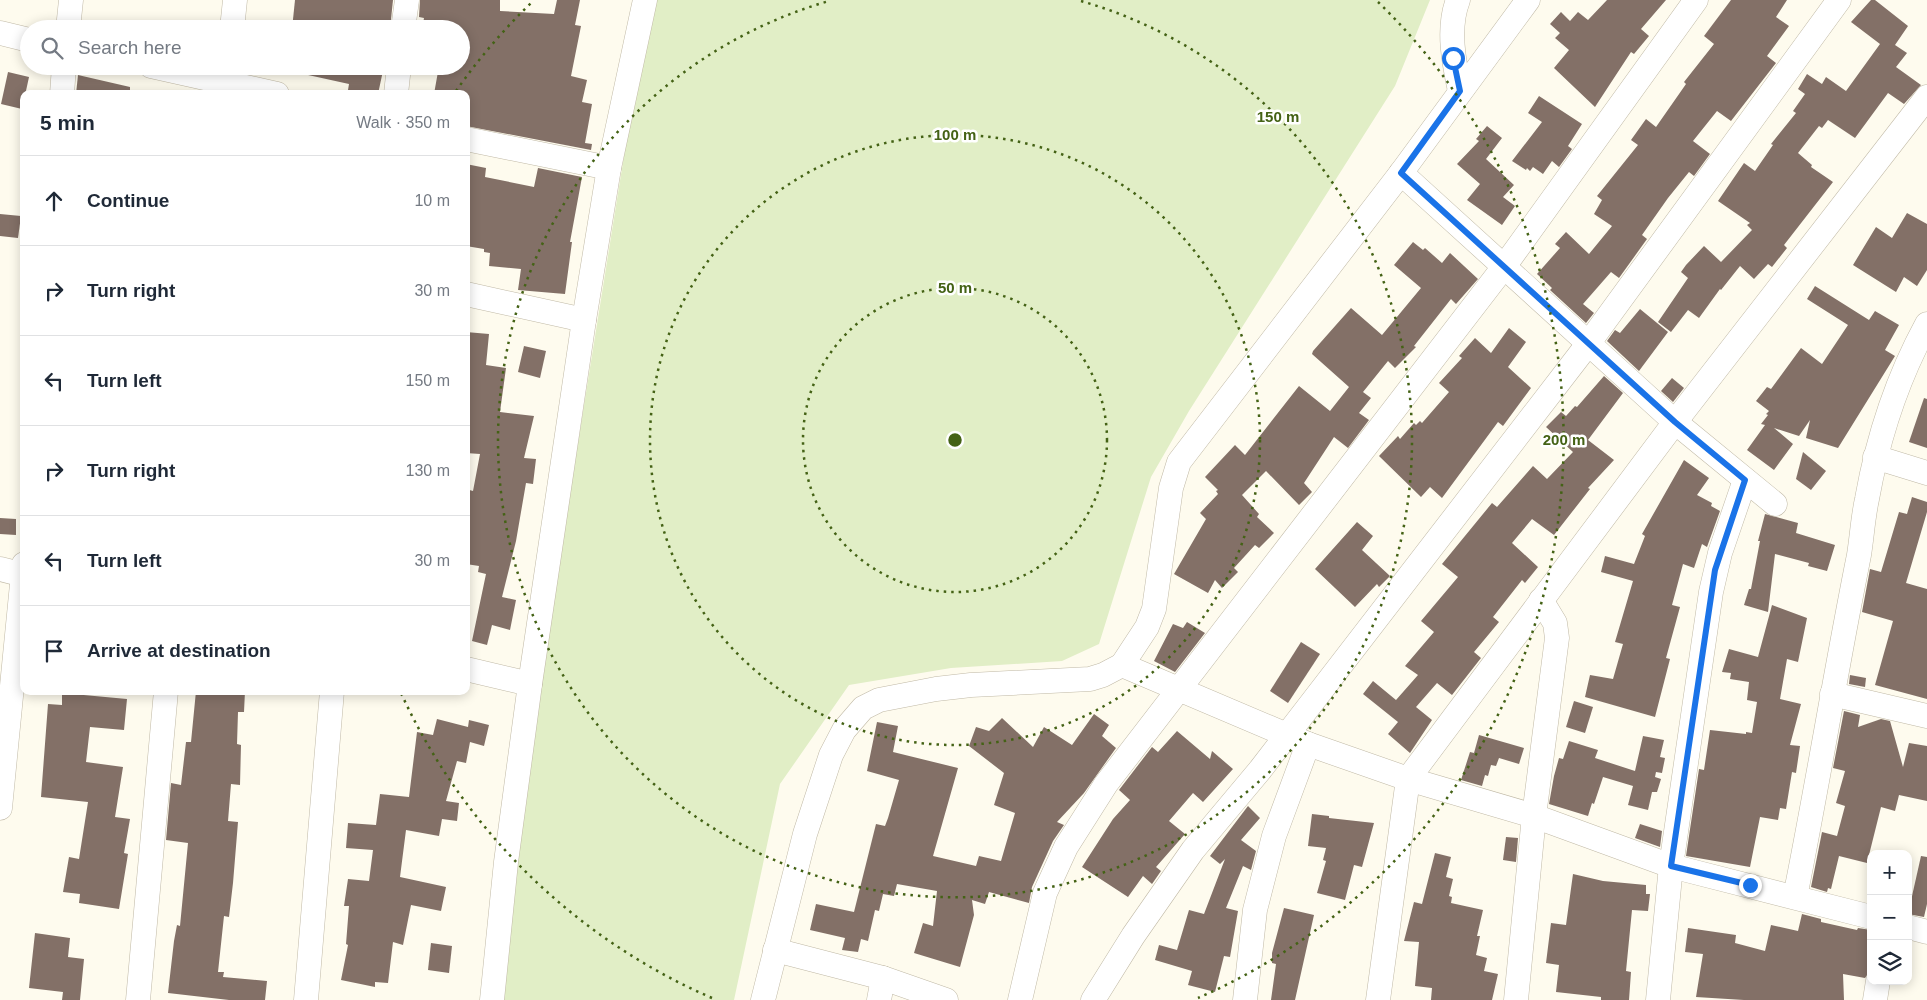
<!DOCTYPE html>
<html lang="en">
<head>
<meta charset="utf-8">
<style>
  body { margin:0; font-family:Arial,sans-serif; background:#f2f2f3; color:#1f2937 }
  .controls { position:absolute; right:15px; bottom:15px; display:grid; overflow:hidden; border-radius:10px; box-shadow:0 2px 12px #0003 }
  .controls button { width:45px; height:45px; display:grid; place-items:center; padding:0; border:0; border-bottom:1px solid #e0e1e3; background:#fff; color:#1f2937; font:25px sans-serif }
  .stop { position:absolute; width:15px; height:15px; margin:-11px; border:4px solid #1a73e8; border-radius:50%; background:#fff }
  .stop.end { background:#1a73e8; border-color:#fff; box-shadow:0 1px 5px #0008 }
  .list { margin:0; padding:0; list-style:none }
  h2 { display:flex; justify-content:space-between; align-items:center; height:65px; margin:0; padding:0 20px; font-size:21px }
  h2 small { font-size:16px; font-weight:400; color:#747a83 }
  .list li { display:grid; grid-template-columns:32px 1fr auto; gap:15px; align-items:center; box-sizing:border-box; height:90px; padding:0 20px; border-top:1px solid #e0e1e3 }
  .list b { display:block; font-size:19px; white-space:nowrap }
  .list em { font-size:16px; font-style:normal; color:#747a83 }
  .icon { flex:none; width:28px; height:28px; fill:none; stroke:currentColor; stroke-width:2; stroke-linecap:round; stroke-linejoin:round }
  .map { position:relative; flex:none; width:1927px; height:1000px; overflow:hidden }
  .search { position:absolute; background:#fff; box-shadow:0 2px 12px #0003; left:20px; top:20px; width:450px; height:55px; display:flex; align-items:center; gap:12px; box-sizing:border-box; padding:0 18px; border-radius:28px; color:#747a83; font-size:19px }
  .panel { position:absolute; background:#fff; box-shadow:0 2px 12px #0003; left:20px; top:90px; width:450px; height:605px; border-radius:10px }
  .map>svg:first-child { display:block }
  .green { fill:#e1eec6 }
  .building { fill:#837067 }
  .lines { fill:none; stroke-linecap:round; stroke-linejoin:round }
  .street-casing { stroke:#c0b9a6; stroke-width:25 }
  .street { stroke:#fff; stroke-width:24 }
  .route { stroke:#1a73e8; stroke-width:6 }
  .ring { fill:none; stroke:#446215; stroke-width:2.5; stroke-dasharray:2.5 5 }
  .centre { fill:#446215; stroke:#fff; stroke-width:2.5 }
  .ring-label { font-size:15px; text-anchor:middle; font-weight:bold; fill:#446215; stroke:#fff; stroke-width:5; stroke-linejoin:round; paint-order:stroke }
</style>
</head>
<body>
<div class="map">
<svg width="1927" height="1000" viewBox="0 0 1927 1000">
  <rect width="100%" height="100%" fill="#fefbee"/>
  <polygon class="green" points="649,0 1430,0 1395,86 1189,411 1151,477 1099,644 1062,661 951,668 849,685 780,784 734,1000 503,1000 526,767"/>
  <g class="building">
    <polygon points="295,0 393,0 390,29 292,29"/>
    <polygon points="420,0 500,0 500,11 554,14 557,0 580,0 575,25 581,26 571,76 587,80 582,102 592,104 585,143 592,144 591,150 466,126 466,94 434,94 439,66 461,66 461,29 422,29 424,18 419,17"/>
    <polygon points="1607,0 1666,0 1641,29 1649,36 1634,54 1631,52 1595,107 1554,68 1569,50 1555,38 1560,33 1550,24 1561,12 1570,21 1578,12 1588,20"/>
    <polygon points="1731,0 1787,0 1776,17 1789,26 1767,56 1776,63 1731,121 1717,111 1693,141 1710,154 1694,176 1689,172 1668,198 1642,235 1647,239 1619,278 1611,272 1583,304 1594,313 1586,323 1550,290 1552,288 1537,274 1560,248 1555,244 1566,232 1589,254 1612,226 1594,214 1602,200 1597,196 1638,145 1631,140 1646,119 1656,127 1686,84 1684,82 1714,44 1704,36"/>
    <polygon points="1871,0 1875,0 1908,26 1895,45 1907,53 1896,67 1921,85 1904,104 1888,93 1855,138 1828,120 1822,128 1819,126 1798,153 1812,165 1811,167 1833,182 1784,245 1787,248 1772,267 1768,264 1754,279 1740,266 1721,290 1720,289 1699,318 1688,310 1671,332 1658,322 1688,278 1681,272 1686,265 1704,246 1721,262 1752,230 1747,225 1750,223 1718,201 1744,163 1755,171 1773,145 1771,144 1796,113 1793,111 1805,94 1798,89 1807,74 1822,84 1826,77 1846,91 1880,44 1851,22"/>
    <polygon points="300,66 384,66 378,94 348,90 349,84 299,73"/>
    <polygon points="8,72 29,77 22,109 1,104"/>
    <polygon points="78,75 130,87 130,94 76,94"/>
    <polygon points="1539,96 1582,124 1568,146 1572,149 1559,167 1552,161 1543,174 1533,167 1530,171 1527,168 1526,170 1512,161 1542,122 1528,113"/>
    <polygon points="1487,126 1502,138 1486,159 1514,185 1503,197 1515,206 1502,225 1467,200 1480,184 1457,164 1479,141 1476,139"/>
    <polygon points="466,164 486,168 485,177 534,187 538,168 582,177 570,242 572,242 565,294 518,290 521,269 489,266 490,253 484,252 484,249 466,246"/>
    <polygon points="1907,213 1927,224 1927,270 1917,286 1904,277 1896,292 1853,265 1876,227 1892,238"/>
    <polygon points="0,214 21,216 18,238 0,236"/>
    <polygon points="1413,242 1423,250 1425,248 1442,263 1450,253 1478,279 1456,304 1451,299 1414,346 1416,347 1395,368 1388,361 1363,392 1371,398 1359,413 1369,420 1348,448 1334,437 1304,483 1312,492 1299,505 1266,471 1242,495 1259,514 1257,517 1274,533 1259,548 1255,545 1234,568 1238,572 1222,588 1215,580 1208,593 1174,574 1206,519 1200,513 1218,494 1216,491 1218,490 1205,477 1235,445 1245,455 1299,386 1330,411 1349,387 1312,354 1313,351 1351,308 1382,335 1421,288 1394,265"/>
    <polygon points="1815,286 1869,320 1875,311 1899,325 1885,350 1895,356 1838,448 1806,438 1810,420 1799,436 1774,428 1793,444 1774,470 1747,450 1765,425 1761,424 1768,415 1766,414 1769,411 1756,401 1767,387 1771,389 1801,348 1822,364 1848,325 1807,299"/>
    <polygon points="1640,309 1668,332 1639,371 1607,341 1615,330 1620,333"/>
    <polygon points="1509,328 1526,342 1508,367 1531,388 1503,426 1498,422 1442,498 1430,487 1421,497 1379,456 1398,436 1400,439 1414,423 1416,425 1420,421 1422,423 1449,392 1439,383 1462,358 1459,356 1475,338 1491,353"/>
    <polygon points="466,332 489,334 486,365 506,368 500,412 534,416 524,458 536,459 533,484 526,483 516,541 502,597 516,600 510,630 492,625 487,645 472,641 486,574 478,572 479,566 466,564 466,489 473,491 480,454 466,453"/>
    <polygon points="524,346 546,351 540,378 518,372"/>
    <polygon points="1604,376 1623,393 1588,440 1614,460 1588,488 1590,489 1554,535 1532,519 1512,543 1538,567 1525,583 1522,580 1493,617 1499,622 1474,652 1481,658 1452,695 1437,683 1416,707 1432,720 1410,753 1388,734 1398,722 1363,694 1373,681 1396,700 1418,675 1405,666 1434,632 1421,621 1458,577 1442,564 1492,503 1497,507 1533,466 1547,479 1573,452 1546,427 1561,412 1566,416 1575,406 1577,407"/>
    <polygon points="1672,378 1684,388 1673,402 1661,391"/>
    <polygon points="1924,398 1927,399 1927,448 1909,442"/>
    <polygon points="1803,452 1826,471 1811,490 1796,479"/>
    <polygon points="1684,460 1709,478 1697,495 1712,503 1711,506 1720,511 1707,547 1702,544 1694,568 1683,564 1672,605 1680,607 1666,658 1670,659 1655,717 1585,697 1590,675 1613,679 1623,644 1615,642 1633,581 1601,572 1605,556 1634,564 1645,536 1642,534"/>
    <polygon points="1912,497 1927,502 1927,512 1906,583 1927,589 1927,699 1875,685 1893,621 1862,612 1870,569 1881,572 1899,512 1907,514"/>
    <polygon points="1765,514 1798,523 1796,533 1835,545 1827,571 1808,566 1809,563 1775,554 1768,612 1744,605 1749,589 1751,589 1760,541 1758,541"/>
    <polygon points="0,518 16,519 16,535 0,534"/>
    <polygon points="1357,522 1373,536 1362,550 1390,576 1379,587 1377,584 1355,607 1315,569"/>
    <polygon points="1772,605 1807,618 1798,662 1787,659 1780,699 1801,704 1790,745 1800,746 1796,773 1792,772 1786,809 1780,808 1778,820 1760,817 1750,867 1686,856 1699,769 1704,770 1710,730 1746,734 1746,732 1752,733 1757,702 1747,700 1749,682 1730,679 1731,673 1722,672 1729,649 1758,657"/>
    <polygon points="1187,622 1205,633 1175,672 1154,661 1173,624 1183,628"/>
    <polygon points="1301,642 1320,654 1288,703 1270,691"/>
    <polygon points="1850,675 1866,678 1865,687 1849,684"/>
    <polygon points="196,691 245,691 244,712 238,712 237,744 241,745 240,785 231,784 228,821 238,822 233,883 229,917 224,916 218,972 224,972 223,977 267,981 265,1000 229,1000 168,993 174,941 177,925 180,926 188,843 166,840 171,783 181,785 186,742 191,742"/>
    <polygon points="62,693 127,699 124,730 90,727 86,762 123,767 115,817 130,819 124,853 128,854 119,909 79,903 80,894 63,892 69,857 79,859 88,802 41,797 48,704 62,705"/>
    <polygon points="1574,701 1593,707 1585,733 1566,727"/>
    <polygon points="1844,711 1860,715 1858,727 1881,719 1890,721 1903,767 1909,743 1927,746 1927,801 1899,795 1895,811 1881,807 1867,863 1839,856 1831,889 1828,888 1827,892 1811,887 1822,832 1837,836 1845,806 1836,803 1845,771 1833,768"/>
    <polygon points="1094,714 1109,725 1102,736 1116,748 1084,793 1057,822 1064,825 1053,841 1032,887 1029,903 989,892 985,904 972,900 974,915 960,967 914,953 923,923 933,926 937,891 897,884 894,896 883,894 879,911 875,910 868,941 861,939 858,952 842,950 845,938 810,930 816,904 854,912 876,824 885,826 888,818 899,780 867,771 877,722 898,726 893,752 958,768 933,856 976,866 979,856 1001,861 1015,813 994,805 1004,773 969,746 976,727 989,731 1002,718 1033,747 1044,727 1072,745"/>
    <polygon points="437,719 468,727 469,720 489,725 484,746 470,742 466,763 457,761 446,801 459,803 457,821 442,819 439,836 406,830 400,877 446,887 441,911 411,905 403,945 393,942 388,983 375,982 375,987 341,980 348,945 346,944 349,906 344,906 348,879 369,881 373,850 346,848 348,823 376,825 380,794 409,797 417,732 433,735"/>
    <polygon points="1177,731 1210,759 1212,751 1233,769 1203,802 1193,793 1169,821 1185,834 1156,867 1161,871 1152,884 1143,876 1128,897 1082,867 1113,819 1130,800 1119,790 1152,747 1158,752"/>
    <polygon points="1479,735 1524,748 1519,764 1499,758 1496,766 1491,765 1488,776 1485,775 1482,786 1461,780 1470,752 1474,753"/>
    <polygon points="1643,736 1664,740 1660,757 1665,758 1662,773 1656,772 1655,777 1661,779 1657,792 1652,792 1648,810 1628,805 1633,786 1603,777 1594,804 1592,803 1588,816 1549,804 1554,776 1559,758 1563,759 1569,741 1598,750 1595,758 1635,771"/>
    <polygon points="1248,806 1260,818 1241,840 1256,851 1251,870 1243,866 1226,908 1238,911 1230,957 1224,956 1215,992 1188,985 1192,971 1155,960 1159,945 1177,950 1189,910 1204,914 1225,859 1220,864 1210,856"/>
    <polygon points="1312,814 1329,816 1329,818 1374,823 1362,867 1354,865 1345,900 1317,893 1326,861 1323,860 1326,848 1308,846"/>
    <polygon points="1640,824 1662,831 1660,847 1635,838"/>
    <polygon points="1506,837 1518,838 1516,862 1503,860"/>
    <polygon points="1435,853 1451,857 1446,877 1453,879 1449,896 1452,897 1451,903 1483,910 1477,936 1480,936 1476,955 1487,958 1484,971 1498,974 1492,1000 1431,1000 1432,988 1415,986 1419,942 1404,941 1414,902 1422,904"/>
    <polygon points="1921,856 1927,857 1927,904 1924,917 1908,914"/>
    <polygon points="1573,874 1603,881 1646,885 1646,894 1650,894 1648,911 1632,910 1626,971 1631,972 1629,1000 1601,1000 1601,997 1556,992 1559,965 1546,963 1551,923 1566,925"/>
    <polygon points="1284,908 1314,915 1295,1000 1271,1000 1276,964 1272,963 1272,953"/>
    <polygon points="1802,914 1821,919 1821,922 1857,930 1858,928 1871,930 1871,970 1865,978 1843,974 1844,1000 1744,1000 1696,997 1703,954 1685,952 1688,928 1736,935 1735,943 1765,951 1771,925 1798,931"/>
    <polygon points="35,933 70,938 68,957 84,959 80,1000 62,1000 63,992 29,988"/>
    <polygon points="431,943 452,946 449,973 428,970"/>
  </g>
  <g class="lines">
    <g class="street-casing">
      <g id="street">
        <path d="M1458 0C1447 28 1454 63 1460 91"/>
        <polyline points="68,29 71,0"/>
        <polyline points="232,29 235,0"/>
        <polyline points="403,29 407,0"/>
        <polyline points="0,33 29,40"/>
        <polyline points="151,66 277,94"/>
        <polyline points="62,94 64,66"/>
        <polyline points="396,94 399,66"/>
        <polyline points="466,139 609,168"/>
        <polyline points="1401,173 1675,422 1775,504"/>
        <polyline points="466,294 584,320"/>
        <polyline points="1875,457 1927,473"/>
        <polyline points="0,569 24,575"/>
        <polyline points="1122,665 1308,744 1408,779 1534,816 1671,866 1871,917"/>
        <polyline points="466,669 530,684"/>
        <polyline points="1832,694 1927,716"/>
        <polyline points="0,808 24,564"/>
        <path d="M1795 897C1818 783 1836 669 1859 555 1862 536 1863 517 1867 499 1878 437 1897 379 1927 324"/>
        <polyline points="1908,927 1927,932"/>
        <polyline points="775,950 883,978 946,1000"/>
        <polyline points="138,1000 166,691"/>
        <polyline points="306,1000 332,691"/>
        <polyline points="492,1000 506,862 530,684 584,320 609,168 645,0"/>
        <polyline points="763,1000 805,834 831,755 844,730 863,708 879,700 936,689 971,685 1090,679 1103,675 1122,665 1147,627 1154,609 1171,488 1179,462 1401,173 1528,0"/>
        <polyline points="879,1000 883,978"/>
        <polyline points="1020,1000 1045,893 1066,847 1106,784 1503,268 1696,0"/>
        <polyline points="1093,1000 1133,936 1193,850 1260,770 1588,344 1839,0"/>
        <polyline points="1245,1000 1255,910 1274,836 1308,744"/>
        <polyline points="1378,1000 1408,779 1675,422 1927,97"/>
        <polyline points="1516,1000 1534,816 1557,638 1555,623 1541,600"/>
        <polyline points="1658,1000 1671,866 1711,592 1720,553 1745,480"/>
        <polyline points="1875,1000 1878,981"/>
      </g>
    </g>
    <use href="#street" class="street"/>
  </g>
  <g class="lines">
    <polyline class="route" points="1453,58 1460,91 1401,173 1675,422 1745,480 1715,570 1671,866 1750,885"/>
  </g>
  <g class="ring">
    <circle cx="955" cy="440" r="152"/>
    <circle cx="955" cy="440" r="305"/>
    <path d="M1081 1A457 457 0 1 1 829 1"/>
    <path d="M712 998A609 609 0 0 1 401 693M456 91A609 609 0 0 1 532 2M1378 2A609 609 0 0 1 1198 998"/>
  </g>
  <circle cx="955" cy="440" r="8" class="centre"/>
  <g class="ring-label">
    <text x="1278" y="122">150 m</text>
    <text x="955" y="140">100 m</text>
    <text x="955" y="293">50 m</text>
    <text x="1564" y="445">200 m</text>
  </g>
</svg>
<div class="controls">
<button>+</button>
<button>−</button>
<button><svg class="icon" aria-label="layers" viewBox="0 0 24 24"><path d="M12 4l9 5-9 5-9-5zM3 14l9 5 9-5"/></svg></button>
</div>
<div class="stop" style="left:1453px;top:58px"></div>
<div class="stop end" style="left:1750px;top:885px"></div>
<div class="search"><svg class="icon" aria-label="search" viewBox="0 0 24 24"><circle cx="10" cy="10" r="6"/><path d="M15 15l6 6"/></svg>Search here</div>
<section class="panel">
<h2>5 min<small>Walk · 350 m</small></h2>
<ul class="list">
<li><svg class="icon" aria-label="ahead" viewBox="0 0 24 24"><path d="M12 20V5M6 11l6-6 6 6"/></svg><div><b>Continue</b></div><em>10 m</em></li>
<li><svg class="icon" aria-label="right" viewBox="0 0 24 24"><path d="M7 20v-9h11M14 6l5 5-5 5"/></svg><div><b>Turn right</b></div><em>30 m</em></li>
<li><svg class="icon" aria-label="left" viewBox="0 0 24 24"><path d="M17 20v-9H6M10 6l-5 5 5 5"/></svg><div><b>Turn left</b></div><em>150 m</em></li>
<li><svg class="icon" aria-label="right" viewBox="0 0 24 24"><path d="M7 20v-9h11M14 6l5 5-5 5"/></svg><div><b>Turn right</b></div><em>130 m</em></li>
<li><svg class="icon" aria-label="left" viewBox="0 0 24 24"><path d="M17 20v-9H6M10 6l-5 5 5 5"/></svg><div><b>Turn left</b></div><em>30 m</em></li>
<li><svg class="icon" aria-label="arrive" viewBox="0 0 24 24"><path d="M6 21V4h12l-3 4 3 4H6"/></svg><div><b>Arrive at destination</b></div></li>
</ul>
</section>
</div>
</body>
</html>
